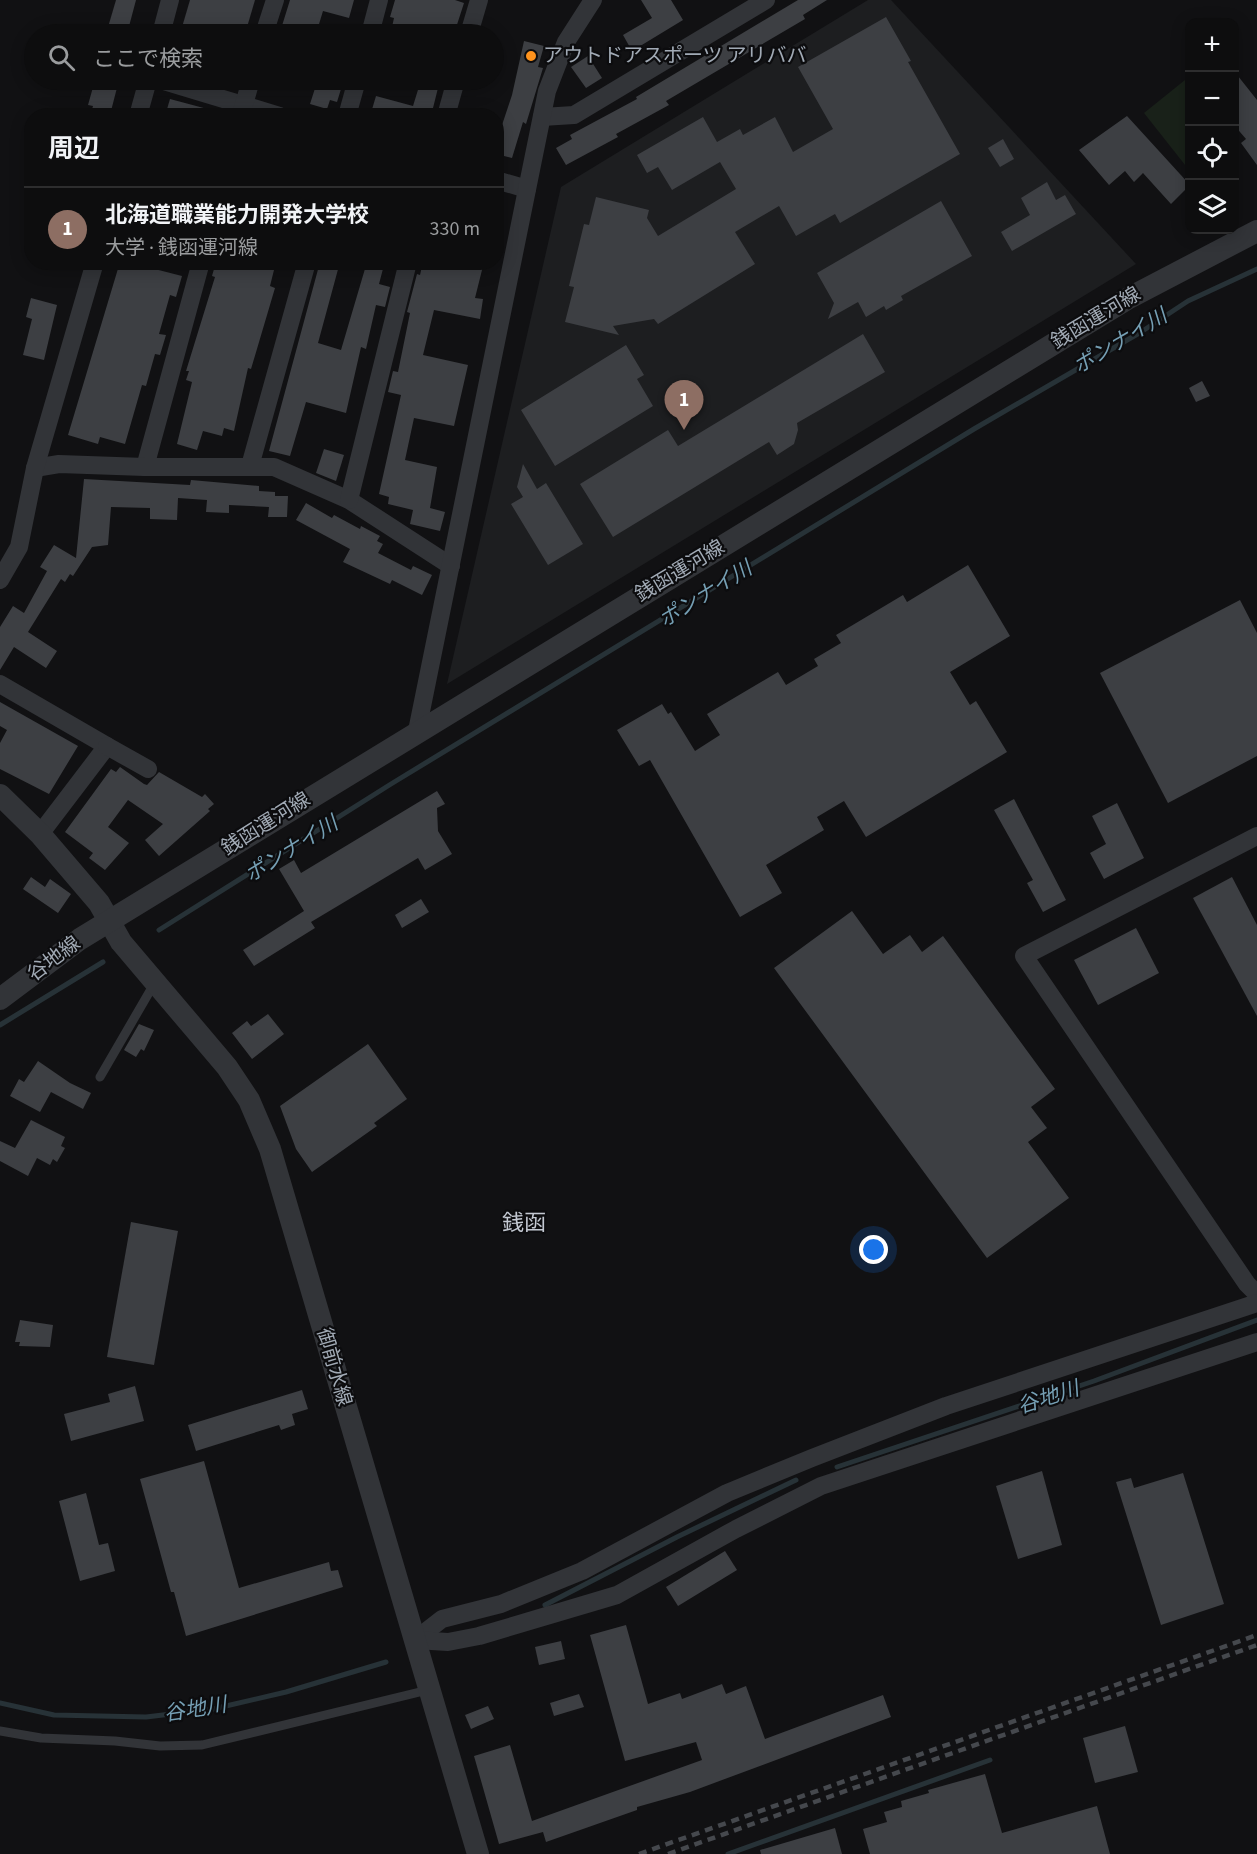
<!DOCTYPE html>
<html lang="ja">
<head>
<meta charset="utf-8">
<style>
  body { margin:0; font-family:"Source Sans 3","Noto Sans JP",sans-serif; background:#1b1b1c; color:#f1f3f6 }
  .controls { position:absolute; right:18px; top:18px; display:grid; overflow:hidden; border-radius:12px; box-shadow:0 3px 15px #0003 }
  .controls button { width:54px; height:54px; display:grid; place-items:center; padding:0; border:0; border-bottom:2px solid #2d2d2e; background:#0d0d0e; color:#f1f3f6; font:30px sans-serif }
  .you { position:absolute; left:874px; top:1250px; width:21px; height:21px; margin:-15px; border:4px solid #fff; border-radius:50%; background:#1a73e8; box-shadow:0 0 0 9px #1a73e833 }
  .badge { display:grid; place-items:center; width:39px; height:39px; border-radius:50%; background:#d93025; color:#fff; font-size:20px; font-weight:700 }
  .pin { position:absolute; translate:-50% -50px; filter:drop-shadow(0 2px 3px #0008) }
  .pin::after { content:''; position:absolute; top:32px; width:21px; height:18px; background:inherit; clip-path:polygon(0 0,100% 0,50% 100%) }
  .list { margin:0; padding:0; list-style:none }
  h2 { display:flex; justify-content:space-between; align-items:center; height:78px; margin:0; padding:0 24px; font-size:26px }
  h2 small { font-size:20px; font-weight:400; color:#9a9c9e }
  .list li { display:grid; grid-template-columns:39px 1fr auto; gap:18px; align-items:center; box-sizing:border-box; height:84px; padding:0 24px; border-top:2px solid #2d2d2e }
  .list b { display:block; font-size:22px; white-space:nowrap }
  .list p { margin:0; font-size:20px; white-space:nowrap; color:#9a9c9e }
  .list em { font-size:20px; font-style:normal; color:#9a9c9e }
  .icon { flex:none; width:33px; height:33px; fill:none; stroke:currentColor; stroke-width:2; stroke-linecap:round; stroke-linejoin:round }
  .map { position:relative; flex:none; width:1257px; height:1854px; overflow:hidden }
  .search { position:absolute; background:#0d0d0e; box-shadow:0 3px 15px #0003; left:24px; top:24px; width:480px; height:66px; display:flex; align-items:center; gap:15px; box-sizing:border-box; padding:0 21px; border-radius:33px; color:#9a9c9e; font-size:22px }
  .panel { position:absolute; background:#0d0d0e; box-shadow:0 3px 15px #0003; left:24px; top:108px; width:480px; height:162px; border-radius:24px }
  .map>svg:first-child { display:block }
  .built { fill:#1d1e20 }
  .green { fill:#192119 }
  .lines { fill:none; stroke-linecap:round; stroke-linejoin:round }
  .stream { stroke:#273237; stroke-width:5 }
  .building { fill:#3d3f43 }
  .service { stroke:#323438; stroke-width:9 }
  .minor { stroke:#323438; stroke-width:18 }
  .tertiary { stroke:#323438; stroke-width:22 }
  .rail { stroke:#45484d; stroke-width:4.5; stroke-dasharray:8 6; stroke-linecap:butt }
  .poi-dot { fill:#ff931d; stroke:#0c0c0e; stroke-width:2 }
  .labels { text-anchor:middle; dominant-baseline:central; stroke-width:4.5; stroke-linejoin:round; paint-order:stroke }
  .poi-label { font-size:20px; fill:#a1aab5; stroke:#0c0c0e; text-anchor:start }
  .street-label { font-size:20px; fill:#a1aab5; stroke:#0c0c0e }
  .water-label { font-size:21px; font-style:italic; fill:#759fb4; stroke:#0c0c0e }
  .quarter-label { font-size:22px; fill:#c3c8d1; stroke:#0c0c0e }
</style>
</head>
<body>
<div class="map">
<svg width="1257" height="1854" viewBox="0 0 1257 1854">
  <rect width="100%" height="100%" fill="#111113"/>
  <polygon class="built" points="868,0 891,0 1136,264 447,684 561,187"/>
  <polygon class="green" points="1185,80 1189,86 1189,170 1144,113"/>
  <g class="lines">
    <g class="stream">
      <polyline points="159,930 391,784 974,429 1141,332 1188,301 1257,269"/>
      <polyline points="0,1025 103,962"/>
      <polyline points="837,1467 1094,1381 1257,1320"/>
      <polyline points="545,1605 677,1537 796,1480"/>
      <polyline points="0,1703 54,1715 146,1717 213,1709 286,1692 386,1662"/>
      <polyline points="728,1854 990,1760"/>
    </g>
  </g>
  <g class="building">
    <polygon points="116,0 136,0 127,34 106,34"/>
    <polygon points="190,0 255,0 245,34 180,34"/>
    <polygon points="290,0 354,0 349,18 323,11 316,34 299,34 281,29"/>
    <polygon points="395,0 455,0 464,3 454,34 418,34 392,27 394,18 390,17"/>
    <polygon points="641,0 671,0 683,20 632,51 623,35 652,18"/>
    <polygon points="798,0 827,0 803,15 805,19 666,101 669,105 616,134 618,137 566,165 556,148 572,139 570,135 637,99 636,97 656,85"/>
    <polygon points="886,17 911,61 908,62 960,154 840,223 835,214 796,236 779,206 735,232 755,264 658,324 654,319 613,326 619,335 565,322 574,287 569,286 584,224 589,225 596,197 649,210 647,218 658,236 736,189 720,162 672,190 658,167 647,173 637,155 703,117 717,142 740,129 743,135 775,117 793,152 833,129 798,67"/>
    <polygon points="524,41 544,46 538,67 543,68 526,124 523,122 512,158 496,154 496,143 512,95"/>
    <polygon points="588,56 602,78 586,88 571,67"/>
    <polygon points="1234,71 1257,100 1257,165 1241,143 1246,139 1234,125"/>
    <polygon points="95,80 119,80 111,111 106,110 105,116 90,116 93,106 88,105"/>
    <polygon points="421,80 440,80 431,116 370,116 376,96 413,106"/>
    <polygon points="317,82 341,89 337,102 330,100 327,109 310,104"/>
    <polygon points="170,99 215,111 215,116 165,116"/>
    <polygon points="1127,116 1190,185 1171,204 1143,173 1134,182 1125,171 1109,185 1079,150"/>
    <polygon points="1003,139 1014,159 1000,167 988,148"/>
    <polygon points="1047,182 1056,200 1065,195 1076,214 1012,251 1001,232 1030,215 1021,198"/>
    <polygon points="941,201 972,256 901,296 903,300 886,310 884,306 866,317 858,302 828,319 834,303 817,273"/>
    <polygon points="120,262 144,262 143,266 182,276 176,297 170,295 159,334 166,335 160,355 155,354 146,386 142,385 125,444 100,437 98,444 68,435"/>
    <polygon points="216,262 235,262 254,267 255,262 276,262 270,286 275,288 251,369 248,368 234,431 224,428 222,436 203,431 197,450 177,444 192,382 186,380 189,371 186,371 215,277 212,276"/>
    <polygon points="320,262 340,262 318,343 341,350 367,262 384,265 379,284 390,287 385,307 376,305 366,349 361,347 346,413 306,402 290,456 269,451"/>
    <polygon points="423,262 484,262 475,298 483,299 480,319 434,310 423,355 468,365 454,426 414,418 405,460 437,467 430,508 445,512 440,531 410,524 413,510 388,504 389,497 379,494 401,395 388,392 393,371 398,372 410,313 407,312 417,274 420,275"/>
    <polygon points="31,298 57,305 44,360 23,355 32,319 26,317"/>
    <polygon points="863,334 885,372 797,423 798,430 794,444 777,455 769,442 613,537 580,484 668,430 678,446"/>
    <polygon points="626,345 644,375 637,379 653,406 555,466 521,410"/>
    <polygon points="1202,381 1210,396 1196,402 1189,388"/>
    <polygon points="324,449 344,455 336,481 316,473"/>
    <polygon points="523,464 537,489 546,483 583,544 548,565 511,504 523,497 517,487"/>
    <polygon points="84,479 190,485 191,480 259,486 259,491 275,492 275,496 288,496 287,517 268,517 269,507 229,505 229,513 206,512 207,500 178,498 177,520 150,519 150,508 111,507 108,545 92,547 73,576 70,574 65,582 61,579 28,632 57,651 46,668 14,647 0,670 0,627 13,606 24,613 47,571 40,567 54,545 76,558"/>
    <polygon points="306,503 332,518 334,515 360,529 361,526 380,536 377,541 383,544 378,553 411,570 413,566 432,575 422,595 392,580 390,584 343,562 350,549 296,520"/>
    <polygon points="968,565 1010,636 950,672 970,705 976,701 1007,752 866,837 844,801 817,817 824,830 766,865 782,893 740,917 650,760 639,766 617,730 662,704 668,714 671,712 695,751 720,735 707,714 778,672 786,685 818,666 814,659 841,643 836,635 903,595 907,602"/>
    <polygon points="1240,600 1257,633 1257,756 1168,803 1100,673"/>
    <polygon points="0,702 78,746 49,794 0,769 0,743 7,730 0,726"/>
    <polygon points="120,767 144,784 147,785 159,772 202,797 205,794 214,804 208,809 210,811 159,856 145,840 163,824 128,800 108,827 129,843 105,870 89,858 93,853 65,832 111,769 116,772"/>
    <polygon points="437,791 445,804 437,808 438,831 452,854 425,870 418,858 311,922 315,928 254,966 243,950 304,911 279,869 294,860 301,873"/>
    <polygon points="1014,799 1066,900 1043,912 1027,883 1033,880 994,810"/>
    <polygon points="1117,803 1144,858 1104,879 1090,853 1106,844 1092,816"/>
    <polygon points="31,877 45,887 50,879 71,894 58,913 23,889"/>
    <polygon points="1232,877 1257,925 1257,1016 1193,898"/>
    <polygon points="421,899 429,912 402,928 395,915"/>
    <polygon points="852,911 883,954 910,935 922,952 943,936 1055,1089 1031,1107 1047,1128 1028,1142 1069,1198 987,1258 774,968"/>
    <polygon points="1136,928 1159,973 1098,1005 1074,960"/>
    <polygon points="268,1014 284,1034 252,1059 232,1033 247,1021 251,1026"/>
    <polygon points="139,1024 154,1030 144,1051 141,1049 136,1057 124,1050"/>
    <polygon points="368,1044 407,1099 374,1123 377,1126 312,1172 296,1149 280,1106"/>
    <polygon points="38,1061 70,1083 91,1093 83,1109 51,1092 40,1112 10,1096 19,1079 24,1082"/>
    <polygon points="31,1120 65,1137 61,1146 65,1148 57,1162 53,1159 50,1165 37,1158 28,1176 0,1161 0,1141 15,1148"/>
    <polygon points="131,1222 178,1231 154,1365 107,1357"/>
    <polygon points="20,1320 53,1325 50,1347 19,1346 20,1342 15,1342"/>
    <polygon points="135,1386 144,1421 71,1441 64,1414 110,1402 108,1394"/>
    <polygon points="302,1390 308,1409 292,1414 295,1425 281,1430 279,1425 196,1451 188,1425"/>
    <polygon points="204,1461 239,1588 329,1562 331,1571 338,1570 343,1587 186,1636 174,1592 171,1592 140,1479"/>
    <polygon points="1042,1471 1062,1545 1018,1559 996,1486"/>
    <polygon points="1183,1473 1224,1604 1161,1625 1116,1482 1131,1478 1134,1488"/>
    <polygon points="86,1493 99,1545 108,1543 115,1571 80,1581 59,1501"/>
    <polygon points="725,1551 737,1570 678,1606 666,1587"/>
    <polygon points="626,1625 648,1704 680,1693 682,1699 722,1684 726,1694 746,1686 765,1739 883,1695 891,1717 690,1792 637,1807 637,1810 546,1842 543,1832 499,1844 474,1756 510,1745 532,1821 702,1760 696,1742 625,1761 590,1635"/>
    <polygon points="561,1641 565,1659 539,1665 535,1647"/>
    <polygon points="579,1694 584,1707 554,1716 550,1703"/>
    <polygon points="488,1706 494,1719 471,1729 465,1715"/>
    <polygon points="1125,1726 1138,1772 1095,1783 1083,1738"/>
    <polygon points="985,1774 1002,1833 1097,1806 1110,1854 870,1854 863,1829 887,1822 884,1812 902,1807 901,1801 929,1793 928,1790"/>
    <polygon points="835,1828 842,1854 761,1854 760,1850"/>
  </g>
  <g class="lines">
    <g class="service">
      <polyline points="100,1077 154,984"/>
      <polyline points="0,1731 41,1738 115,1741 160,1746 202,1745 428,1690"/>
    </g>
    <g class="minor">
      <polyline points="161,34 170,0"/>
      <polyline points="264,34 275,0"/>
      <polyline points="370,34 379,0"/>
      <polyline points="469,34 479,0"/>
      <polyline points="160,80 280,116"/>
      <polyline points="241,115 251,80"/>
      <polyline points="138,116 148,80"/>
      <polyline points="347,116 357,80"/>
      <polyline points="446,116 456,80"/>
      <polyline points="542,117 574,115 766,0"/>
      <polyline points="496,180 527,189"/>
      <polyline points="250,466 307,262"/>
      <polyline points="145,467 201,262"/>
      <polyline points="35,468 59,464 145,467 274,467 349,500 451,566"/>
      <polyline points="349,500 408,262"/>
      <polyline points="0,580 19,547 35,468 95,262"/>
      <polyline points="0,684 107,746 40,834"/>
      <polyline points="417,731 547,91 566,42 593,0"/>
      <polyline points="107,746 148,769"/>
      <polyline points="1257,836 1024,956 1247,1284 1257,1294"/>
      <polyline points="415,1640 442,1619 501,1604 582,1571 727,1493 812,1458 946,1406 1257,1303"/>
      <polyline points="415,1640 448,1642 479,1636 617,1595 736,1529 821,1486 1257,1342"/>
    </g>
    <g class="tertiary">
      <polyline points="0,795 40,834 99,903 121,942 227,1067 249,1100 270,1149 478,1854"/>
      <polyline points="0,999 80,939 1127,299 1257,231"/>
    </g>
    <g class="rail">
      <polyline points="639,1854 1257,1635"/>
      <polyline points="668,1854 1257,1645"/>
    </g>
  </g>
  <circle class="poi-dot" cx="531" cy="56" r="6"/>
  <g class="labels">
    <g class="poi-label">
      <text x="543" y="56">アウトドアスポーツ アリババ</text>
    </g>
    <g class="street-label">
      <text transform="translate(1096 318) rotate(-31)">銭函運河線</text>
      <text transform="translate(680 571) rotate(-31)">銭函運河線</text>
      <text transform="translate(266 824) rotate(-32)">銭函運河線</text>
      <text transform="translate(54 959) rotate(-37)">谷地線</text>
      <text transform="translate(334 1367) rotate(74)">御前水線</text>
    </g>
    <g class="water-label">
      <text transform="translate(1120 341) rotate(-31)">ポンナイ川</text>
      <text transform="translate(705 594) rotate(-32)">ポンナイ川</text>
      <text transform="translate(291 849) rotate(-32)">ポンナイ川</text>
      <text transform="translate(1048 1397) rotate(-18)">谷地川</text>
      <text transform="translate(195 1709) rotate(-9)">谷地川</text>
    </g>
    <g class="quarter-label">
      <text x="524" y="1223">銭函</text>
    </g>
  </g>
</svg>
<div class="controls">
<button>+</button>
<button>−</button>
<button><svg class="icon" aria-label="locate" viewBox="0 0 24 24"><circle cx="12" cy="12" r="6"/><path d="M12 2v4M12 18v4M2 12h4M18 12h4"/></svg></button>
<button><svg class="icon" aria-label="layers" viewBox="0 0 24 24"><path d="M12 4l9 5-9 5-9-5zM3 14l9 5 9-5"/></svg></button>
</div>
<div class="you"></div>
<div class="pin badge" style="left:684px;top:430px;background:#8d6e63">1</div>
<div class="search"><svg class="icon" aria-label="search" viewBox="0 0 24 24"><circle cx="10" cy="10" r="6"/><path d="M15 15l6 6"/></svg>ここで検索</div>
<section class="panel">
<h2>周辺<small></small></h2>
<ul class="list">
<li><span class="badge" style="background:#8d6e63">1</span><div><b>北海道職業能力開発大学校</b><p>大学 · 銭函運河線</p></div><em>330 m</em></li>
</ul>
</section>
</div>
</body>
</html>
